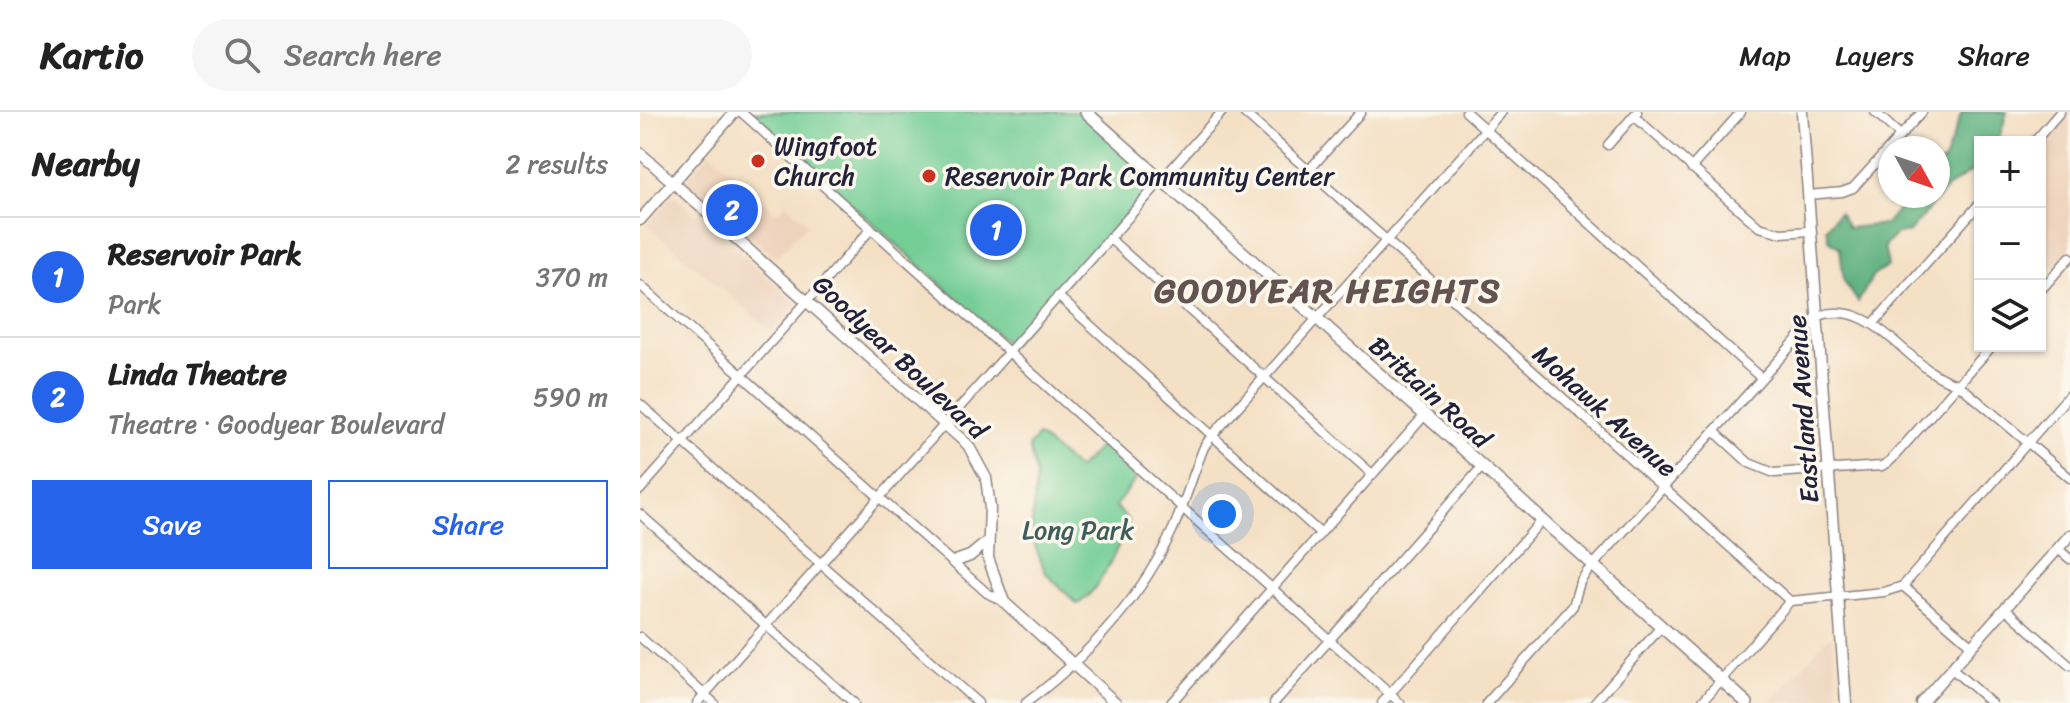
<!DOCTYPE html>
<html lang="en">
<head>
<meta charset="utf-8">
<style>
  body { margin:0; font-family:Sriracha,sans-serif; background:#f6f6f6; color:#222 }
  .controls { position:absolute; right:24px; top:24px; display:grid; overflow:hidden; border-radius:0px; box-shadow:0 2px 6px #0004 }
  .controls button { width:72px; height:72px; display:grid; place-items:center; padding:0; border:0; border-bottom:2px solid #e0e0e0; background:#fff; color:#222; font:40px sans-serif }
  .compass { position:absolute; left:1238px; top:24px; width:72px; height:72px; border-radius:50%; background:#fff; box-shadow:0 2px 6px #0004; rotate:130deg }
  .you { position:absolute; left:582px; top:402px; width:28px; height:28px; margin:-20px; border:6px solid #fff; border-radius:50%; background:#1a73e8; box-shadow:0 0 0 12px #1a73e833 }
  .badge { display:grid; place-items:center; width:52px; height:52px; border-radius:50%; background:#2563eb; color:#fff; font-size:26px; font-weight:700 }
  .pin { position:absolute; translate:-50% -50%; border:4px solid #fff; box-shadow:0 2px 8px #0006 }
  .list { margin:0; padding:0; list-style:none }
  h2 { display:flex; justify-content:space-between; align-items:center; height:104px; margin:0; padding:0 32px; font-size:34px }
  h2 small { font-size:26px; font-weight:400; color:#767676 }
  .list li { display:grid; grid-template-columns:52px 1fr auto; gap:24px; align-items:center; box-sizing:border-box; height:120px; padding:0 32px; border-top:2px solid #e0e0e0 }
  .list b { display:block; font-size:30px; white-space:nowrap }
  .list p { margin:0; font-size:26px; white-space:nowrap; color:#767676 }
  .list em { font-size:26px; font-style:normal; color:#767676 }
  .actions { display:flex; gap:16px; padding:24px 32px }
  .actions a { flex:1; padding:18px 0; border:2px solid #2563eb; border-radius:0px; text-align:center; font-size:28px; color:#2563eb }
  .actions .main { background:#2563eb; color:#fff }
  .icon { flex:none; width:44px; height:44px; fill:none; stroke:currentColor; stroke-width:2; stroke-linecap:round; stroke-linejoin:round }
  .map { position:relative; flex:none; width:1430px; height:591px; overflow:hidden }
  header { display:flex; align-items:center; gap:48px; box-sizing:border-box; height:112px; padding:0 40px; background:#fff; border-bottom:2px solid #e0e0e0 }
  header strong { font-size:38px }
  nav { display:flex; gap:44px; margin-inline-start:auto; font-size:28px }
  .search { width:560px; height:72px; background:#f6f6f6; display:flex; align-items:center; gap:20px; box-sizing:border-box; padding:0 28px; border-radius:44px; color:#767676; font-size:30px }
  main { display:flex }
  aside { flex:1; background:#fff }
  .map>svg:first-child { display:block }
  .built { fill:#edd1ba }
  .green { fill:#74ce96; stroke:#4b7868; stroke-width:2 }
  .forest { fill:#5fb17f; stroke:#406a5d; stroke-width:2 }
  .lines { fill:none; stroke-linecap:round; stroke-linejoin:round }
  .minor-casing { stroke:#8b8180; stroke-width:11 }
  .tertiary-casing { stroke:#8b8180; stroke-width:13 }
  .secondary-casing { stroke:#8b8180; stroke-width:14 }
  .minor { stroke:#fff; stroke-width:8 }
  .tertiary { stroke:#fff; stroke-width:10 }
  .secondary { stroke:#fff; stroke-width:11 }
  .poi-dot { fill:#c8321e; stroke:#fbf7ec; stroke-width:3 }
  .labels { text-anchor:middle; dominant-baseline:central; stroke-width:7; stroke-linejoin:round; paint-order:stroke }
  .poi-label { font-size:26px; fill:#22223b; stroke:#fbf7ec; text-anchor:start }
  .street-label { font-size:26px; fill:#22223b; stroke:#fbf7ec }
  .park-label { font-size:26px; fill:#3f5e5b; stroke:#fbf7ec }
  .district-label { font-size:34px; font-weight:bold; letter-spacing:2px; fill:#635351; stroke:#fbf7ec }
</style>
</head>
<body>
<header>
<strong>Kartio</strong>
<div class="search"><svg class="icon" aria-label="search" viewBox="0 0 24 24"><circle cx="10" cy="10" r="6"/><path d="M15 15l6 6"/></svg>Search here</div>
<nav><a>Map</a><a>Layers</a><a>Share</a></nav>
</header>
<main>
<aside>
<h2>Nearby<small>2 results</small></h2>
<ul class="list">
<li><span class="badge">1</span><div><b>Reservoir Park</b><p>Park</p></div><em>370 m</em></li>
<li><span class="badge">2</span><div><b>Linda Theatre</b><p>Theatre · Goodyear Boulevard</p></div><em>590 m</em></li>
</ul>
<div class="actions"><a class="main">Save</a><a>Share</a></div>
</aside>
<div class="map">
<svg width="1430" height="591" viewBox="0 0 1430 591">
  <rect width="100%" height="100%" fill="#fbf7ec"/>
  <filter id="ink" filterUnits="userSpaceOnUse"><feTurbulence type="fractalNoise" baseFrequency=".0125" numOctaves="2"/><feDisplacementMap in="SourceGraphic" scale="16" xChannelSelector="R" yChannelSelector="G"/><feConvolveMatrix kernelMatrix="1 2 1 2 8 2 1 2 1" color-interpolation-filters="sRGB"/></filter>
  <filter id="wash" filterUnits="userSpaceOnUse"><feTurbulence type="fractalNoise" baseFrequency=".006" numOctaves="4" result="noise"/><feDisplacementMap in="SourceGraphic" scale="32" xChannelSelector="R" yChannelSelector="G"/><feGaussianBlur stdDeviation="1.8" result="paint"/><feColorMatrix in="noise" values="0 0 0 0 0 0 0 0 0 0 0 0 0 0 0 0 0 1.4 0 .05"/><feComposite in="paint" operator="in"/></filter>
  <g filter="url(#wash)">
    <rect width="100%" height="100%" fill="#f4e0c5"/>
    <g class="built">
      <polygon points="1428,0 1430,0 1430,136 1400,170 1400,31"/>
      <polygon points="70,40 137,101 146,92 168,111 136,146 44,69"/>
      <polygon points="33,83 157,192 132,220 7,113"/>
      <polygon points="1193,524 1198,591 1131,591 1188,525"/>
    </g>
    <g class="green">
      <polygon points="109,0 440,0 515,67 515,70 372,231 364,229"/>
      <path d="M398 324 438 357 461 333 496 367 475 394 489 409C479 432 460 481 437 492L405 460 395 433 392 412 396 365 389 334Z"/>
    </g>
    <polygon class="forest" points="1322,0 1367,0 1358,30 1340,30 1340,47 1332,59 1307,76 1269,120 1256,122 1244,134 1248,154 1233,164 1218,190 1204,169 1200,136 1189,128 1186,116 1199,100 1208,116 1246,112 1269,84 1298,84 1298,54 1304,49"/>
  </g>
  <g filter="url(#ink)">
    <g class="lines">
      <g class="minor-casing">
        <g id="minor">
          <polyline points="101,0 760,591"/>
          <polyline points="603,0 1150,489 1244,480 1263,474 1430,282"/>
          <polyline points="826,0 1121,266"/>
          <polyline points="1235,0 1260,23"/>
          <polyline points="994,4 1119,115 1141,121 1170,119"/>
          <polyline points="1394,30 1420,0"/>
          <polyline points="968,33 997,0"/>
          <polyline points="1051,56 1101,0"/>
          <polyline points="669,58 721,0"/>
          <polyline points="1168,83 1202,80 1213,76 1282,0"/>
          <polyline points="469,126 732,362"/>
          <polyline points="0,173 347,481 364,490"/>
          <polyline points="1400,179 1430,145"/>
          <polyline points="418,184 680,421"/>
          <polyline points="1233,212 1340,91"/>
          <polyline points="0,292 338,591"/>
          <polyline points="1074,319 1109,351 1134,361 1242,354 1251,348 1352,234"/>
          <polyline points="0,378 231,117"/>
          <polyline points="0,402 214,591"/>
          <polyline points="1418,437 1430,447"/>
          <polyline points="1263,474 1331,533"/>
          <polyline points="1365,496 1430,554"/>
          <polyline points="0,525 74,591"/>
          <polyline points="1312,557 1351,591"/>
          <polyline points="57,591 582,0"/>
          <path d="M386 591C447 545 501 487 533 417 545 390 553 362 564 335L571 325 861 0"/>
          <polyline points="531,591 784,304"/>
          <polyline points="634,591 841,356"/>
          <polyline points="742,591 901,409"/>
          <path d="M847 591 933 494 940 470 946 461 1178 204C1237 184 1268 261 1318 272L1430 366"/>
          <polyline points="954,591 1021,515"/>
          <polyline points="1061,591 1150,489"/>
        </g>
      </g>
      <g class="tertiary-casing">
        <g id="tertiary">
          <polyline points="1162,0 1206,591"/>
          <polyline points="0,41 328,333 346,366 350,396 348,446 364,490 476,591"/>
          <polyline points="0,108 95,0"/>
          <polyline points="313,450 330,444 347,430"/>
          <polyline points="1281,591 1430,423"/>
        </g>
      </g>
      <g class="secondary-casing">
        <polyline id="secondary" points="446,0 1107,591"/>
      </g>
      <use href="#minor" class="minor"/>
      <use href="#tertiary" class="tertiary"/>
      <use href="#secondary" class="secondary"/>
    </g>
  </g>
  <g class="poi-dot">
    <circle cx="118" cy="49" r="8"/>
    <circle cx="289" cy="64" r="8"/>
  </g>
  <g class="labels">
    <g class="poi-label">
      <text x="134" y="34">Wingfoot<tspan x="134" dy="30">Church</tspan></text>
      <text x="305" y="64">Reservoir Park Community Center</text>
    </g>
    <g class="street-label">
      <text transform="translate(260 245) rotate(43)">Goodyear Boulevard</text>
      <text transform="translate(790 280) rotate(42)">Brittain Road</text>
      <text transform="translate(1163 297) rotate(-94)">Eastland Avenue</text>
      <text transform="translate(965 299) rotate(42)">Mohawk Avenue</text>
    </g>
    <g class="park-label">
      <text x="438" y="418">Long Park</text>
    </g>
    <g class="district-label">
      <text x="688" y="179">GOODYEAR HEIGHTS</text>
    </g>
  </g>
</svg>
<div class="controls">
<button>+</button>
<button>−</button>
<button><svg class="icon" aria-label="layers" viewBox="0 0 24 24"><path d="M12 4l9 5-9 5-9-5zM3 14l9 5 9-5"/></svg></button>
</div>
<svg class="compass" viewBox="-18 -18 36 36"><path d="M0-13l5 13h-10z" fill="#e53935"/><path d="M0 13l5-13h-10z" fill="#767676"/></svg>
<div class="you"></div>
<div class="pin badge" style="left:356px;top:118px">1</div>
<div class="pin badge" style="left:92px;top:98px">2</div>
</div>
</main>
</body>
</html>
